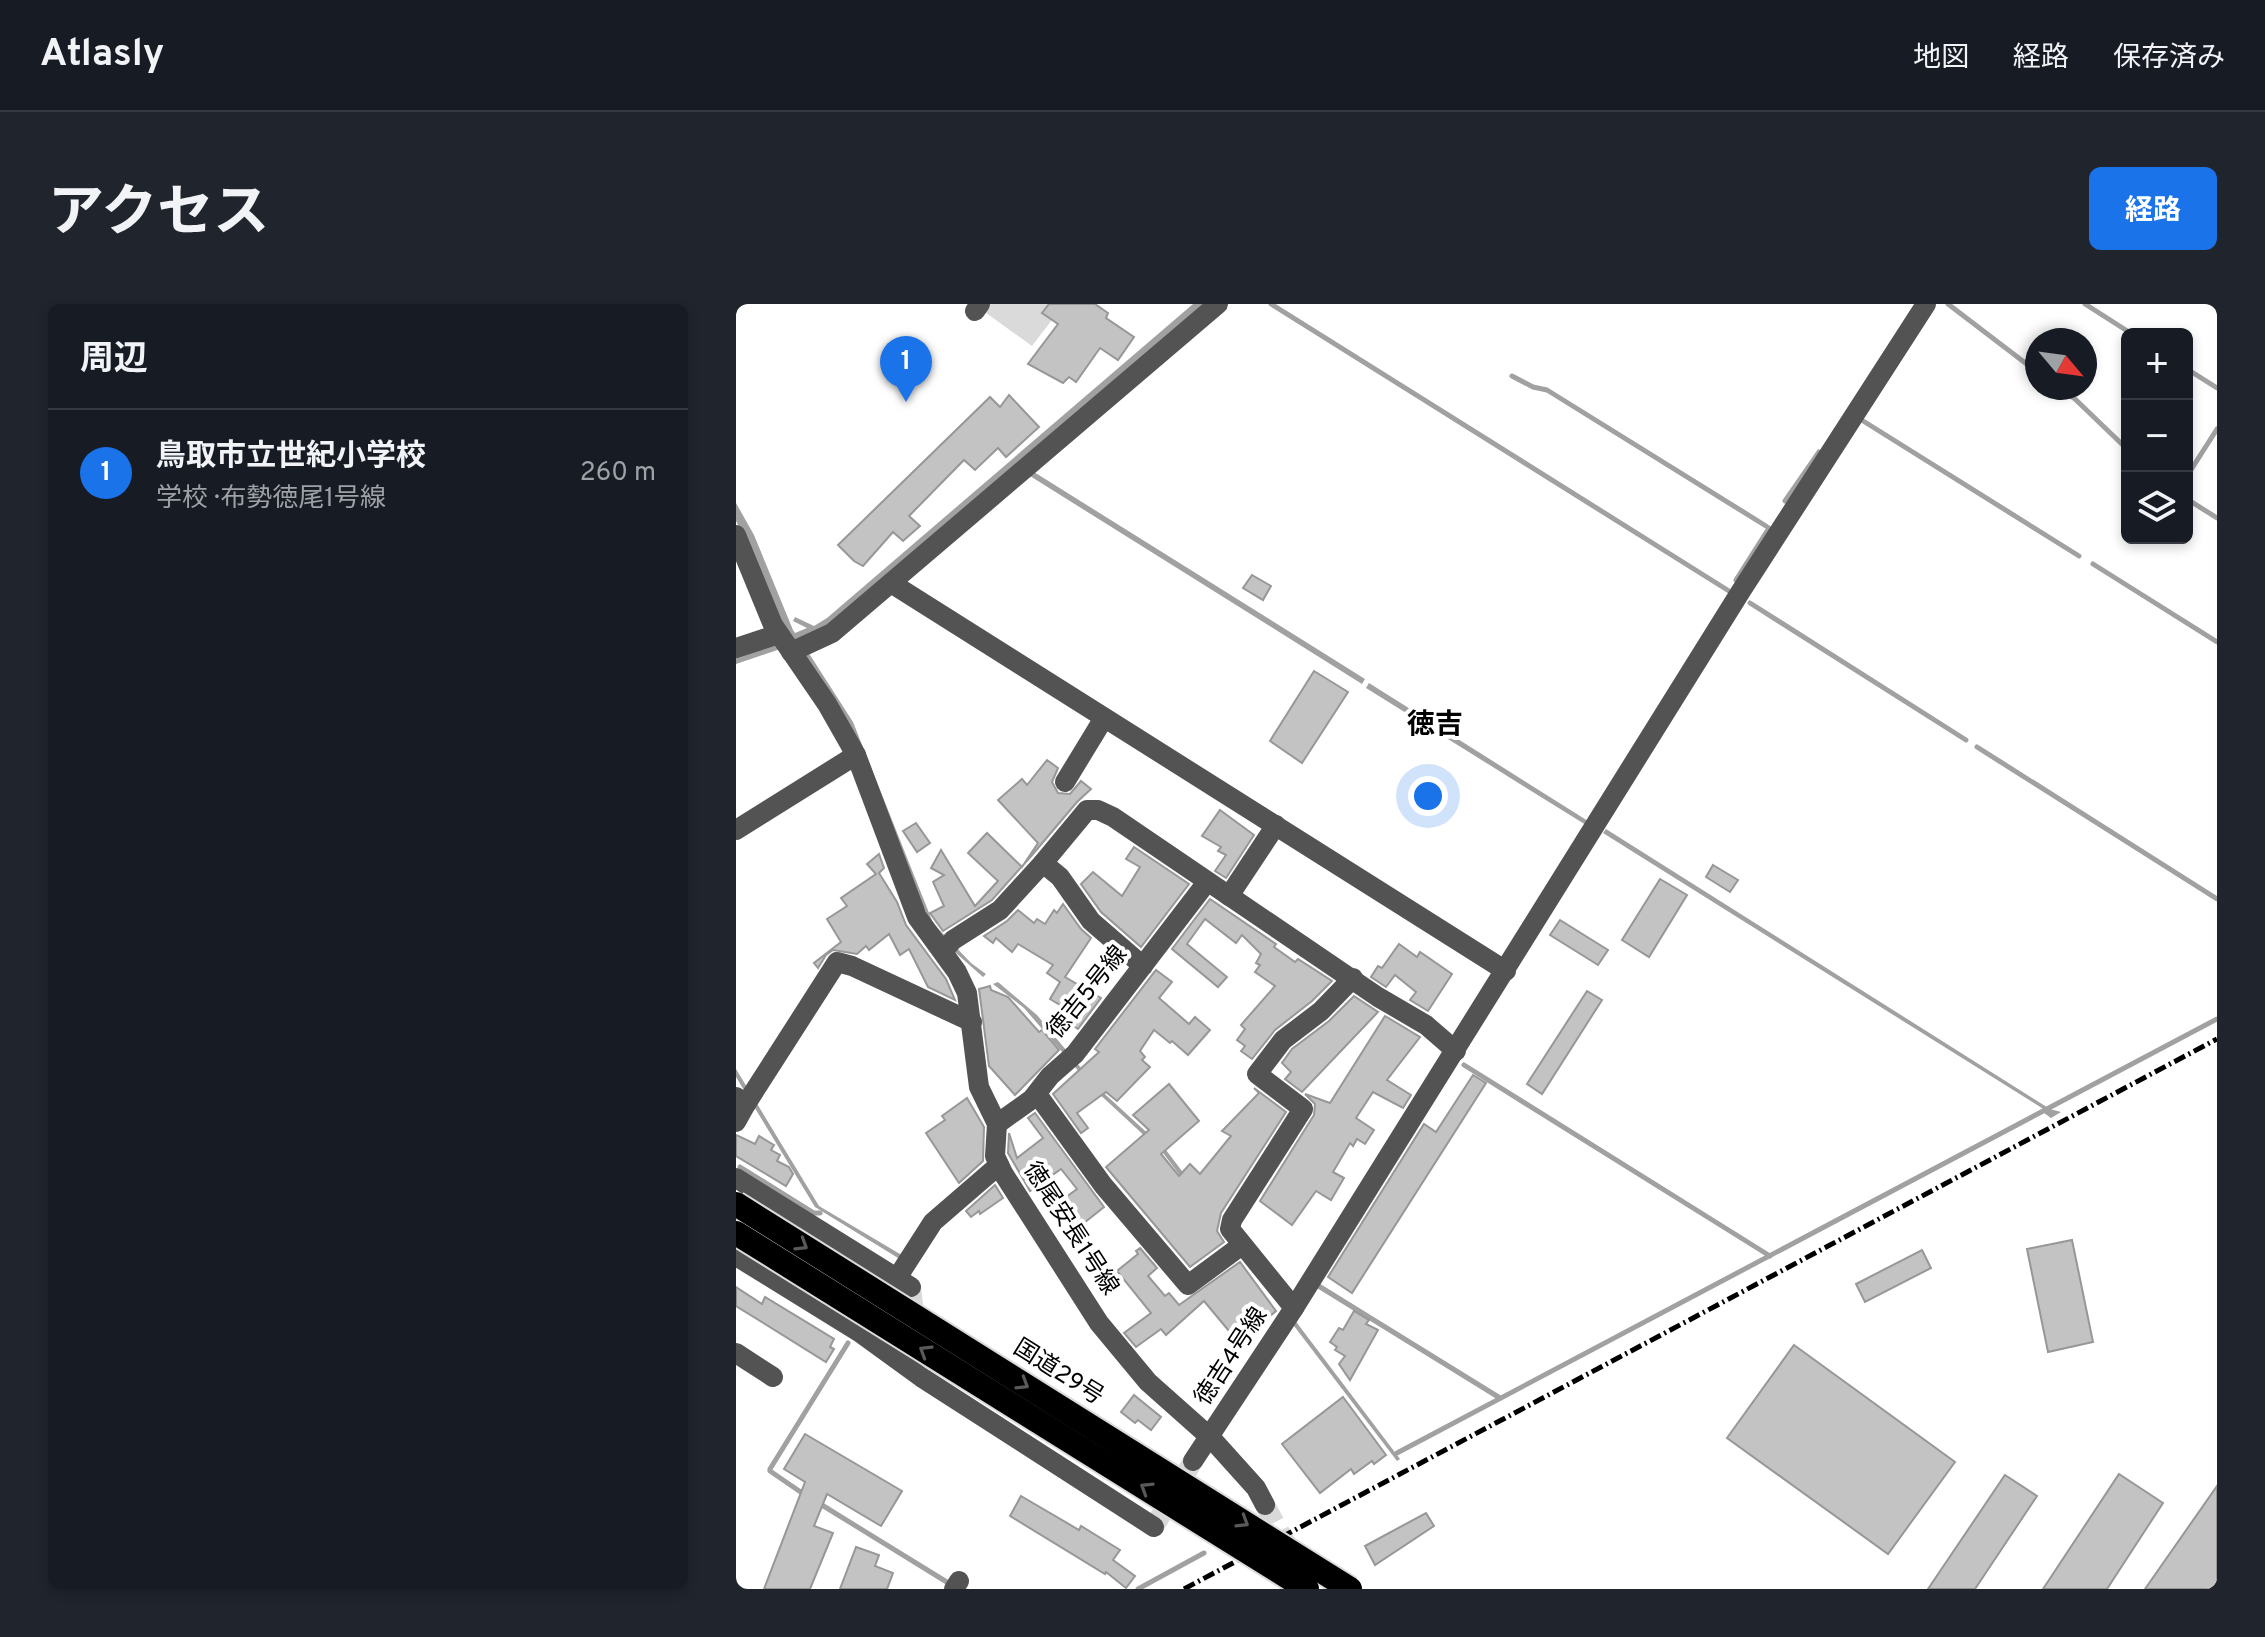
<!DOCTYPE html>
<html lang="ja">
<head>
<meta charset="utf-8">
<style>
  body { margin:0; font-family:Overpass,"Noto Sans JP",sans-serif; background:#20242c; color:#f1f3f6 }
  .controls { position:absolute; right:24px; top:24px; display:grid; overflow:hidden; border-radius:12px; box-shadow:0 4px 12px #0003 }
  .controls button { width:72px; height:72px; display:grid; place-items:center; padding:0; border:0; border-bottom:2px solid #363941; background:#171b24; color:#f1f3f6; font:40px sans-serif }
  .compass { position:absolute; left:1289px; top:24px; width:72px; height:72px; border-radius:50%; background:#171b24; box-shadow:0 4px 12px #0003; rotate:119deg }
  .you { position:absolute; left:692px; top:492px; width:28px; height:28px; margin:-20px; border:6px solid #fff; border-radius:50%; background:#1a73e8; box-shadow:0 0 0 12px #1a73e833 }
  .badge { display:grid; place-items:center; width:52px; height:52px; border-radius:50%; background:#1a73e8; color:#fff; font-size:26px; font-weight:700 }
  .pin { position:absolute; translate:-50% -66px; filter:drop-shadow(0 2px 4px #0008) }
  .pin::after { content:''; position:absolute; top:42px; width:28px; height:24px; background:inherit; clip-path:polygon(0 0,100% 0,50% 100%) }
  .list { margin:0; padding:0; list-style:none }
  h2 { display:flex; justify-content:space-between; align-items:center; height:104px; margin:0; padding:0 32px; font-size:34px }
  h2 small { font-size:26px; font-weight:400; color:#9ea1a6 }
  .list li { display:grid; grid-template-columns:52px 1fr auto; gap:24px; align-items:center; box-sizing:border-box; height:128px; padding:0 32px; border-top:2px solid #363941 }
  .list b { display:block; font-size:30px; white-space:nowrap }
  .list p { margin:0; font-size:26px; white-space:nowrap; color:#9ea1a6 }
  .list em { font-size:26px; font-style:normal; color:#9ea1a6 }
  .icon { flex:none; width:44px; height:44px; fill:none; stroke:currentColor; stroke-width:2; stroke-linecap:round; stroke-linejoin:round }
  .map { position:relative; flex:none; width:1481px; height:1285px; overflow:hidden; border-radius:12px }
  header { display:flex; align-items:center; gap:48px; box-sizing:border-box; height:112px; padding:0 40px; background:#171b24; border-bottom:2px solid #363941 }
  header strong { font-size:38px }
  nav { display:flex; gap:44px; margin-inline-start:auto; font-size:28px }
  .intro { display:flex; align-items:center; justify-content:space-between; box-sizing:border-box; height:192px; padding:0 48px }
  h1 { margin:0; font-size:56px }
  .button { padding:20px 36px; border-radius:12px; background:#1a73e8; color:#fff; font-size:28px; font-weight:700 }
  main { display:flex; gap:48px; padding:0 48px }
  aside { flex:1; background:#171b24; border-radius:12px; box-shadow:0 4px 12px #0003 }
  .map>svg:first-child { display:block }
  .green { fill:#dadada }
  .water { fill:#a1a1a1 }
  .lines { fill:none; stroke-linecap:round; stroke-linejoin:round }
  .stream { stroke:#a1a1a1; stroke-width:5 }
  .building { fill:#c3c3c3; stroke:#979797; stroke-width:2 }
  .minor-tunnel { stroke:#d9d9d9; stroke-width:20; stroke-dasharray:20 10; stroke-linecap:butt }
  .minor { stroke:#535353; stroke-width:20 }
  .rail { stroke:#000; stroke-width:5; stroke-dasharray:12 4 2 4; stroke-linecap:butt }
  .highway-bridge-casing { stroke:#dbdbdb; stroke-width:28; stroke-linecap:butt }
  .highway-bridge { stroke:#000; stroke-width:24 }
  .oneway { stroke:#595959 }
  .labels { text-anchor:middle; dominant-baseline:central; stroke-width:8; stroke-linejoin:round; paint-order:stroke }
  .street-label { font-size:24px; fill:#000; stroke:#fff }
  .quarter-label { font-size:28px; font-weight:bold; fill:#000; stroke:#fff }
</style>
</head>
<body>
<header>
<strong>Atlasly</strong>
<nav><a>地図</a><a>経路</a><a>保存済み</a></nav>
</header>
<div class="intro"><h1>アクセス</h1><a class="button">経路</a></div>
<main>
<aside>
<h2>周辺<small></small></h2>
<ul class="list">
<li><span class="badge">1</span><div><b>鳥取市立世紀小学校</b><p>学校 · 布勢徳尾1号線</p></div><em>260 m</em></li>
</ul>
</aside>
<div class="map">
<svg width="1481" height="1285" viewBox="0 0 1481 1285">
  <rect width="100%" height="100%" fill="#fff"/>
  <polygon class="green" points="250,0 328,0 296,42 246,6"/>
  <g class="water">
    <polygon points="457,0 475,0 94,325 65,337 117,418 197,619 235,659 250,670 247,673 203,634 56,341 0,360 0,349 34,339 10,236 0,217 0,199 18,231 57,326 59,329 71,324 57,317 59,313 78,322 91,314"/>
    <polygon points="298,168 629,375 626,380 294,172"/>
    <polygon points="633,379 852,517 850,521 630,384"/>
    <polygon points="870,525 1314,805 1325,808 1315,814 1308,809 1309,806 867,529"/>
    <polygon points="262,678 301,711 360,782 430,846 468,896 464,898 427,849 359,786 288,704 257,680"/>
    <polygon points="0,765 83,902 169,953 167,957 79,903 0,773"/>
    <polygon points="558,1015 664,1155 661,1157 555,1018"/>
  </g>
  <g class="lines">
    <g class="stream">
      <polyline points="535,0 993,287"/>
      <polyline points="1212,0 1301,68"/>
      <polyline points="1349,0 1396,30"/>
      <polyline points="1451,65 1481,84"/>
      <polyline points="776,72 797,83 811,86 1030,222"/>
      <polyline points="1323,84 1339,95 1391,145"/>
      <polyline points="1124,115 1343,252"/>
      <polyline points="1451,172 1481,125"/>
      <polyline points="1451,195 1481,214"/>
      <polyline points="1049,197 1083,148"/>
      <polyline points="1357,260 1481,338"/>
      <polyline points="1000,276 1033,224"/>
      <polyline points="1014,299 1230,436"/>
      <polyline points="1241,443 1481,595"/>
      <polyline points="728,761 1034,952"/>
      <polyline points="4,863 78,909 84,909"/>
      <polyline points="581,981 764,1094"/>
      <polyline points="661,1149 1481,715"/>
      <polyline points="34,1165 112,1039"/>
      <polyline points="34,1167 69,1191"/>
      <polyline points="81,1198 214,1280"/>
      <polyline points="402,1285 468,1249"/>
    </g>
  </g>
  <g class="building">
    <polygon points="313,0 359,0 372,9 370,14 398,33 382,56 364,44 340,78 333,73 327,79 292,60 322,20 306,9"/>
    <polygon points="273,91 303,123 270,153 262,144 239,166 228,156 173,212 184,222 167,237 157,228 127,262 118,257 102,241 254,93 264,103"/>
    <polygon points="516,271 535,282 527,296 507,284"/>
    <polygon points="578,367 612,388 566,459 534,437"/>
    <polygon points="311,456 322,464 316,478 322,489 334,490 345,477 355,485 341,498 297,550 256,596 207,627 194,609 208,602 197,578 208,571 195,564 205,546 239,602 262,577 232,549 251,529 286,563 302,539 262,496 286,475 291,481"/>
    <polygon points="484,506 518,531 490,574 479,567 490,551 482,547 485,543 466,532"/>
    <polygon points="180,519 194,539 181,548 167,527"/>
    <polygon points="398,543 453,580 405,643 365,608 345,580 357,568 386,592 404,563 390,555"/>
    <polygon points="143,550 148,564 143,569 161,598 170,621 210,675 219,696 192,683 173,645 164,651 153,630 133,646 130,642 121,650 97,646 90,651 82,664 78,659 105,638 91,615 111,602 105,594 140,570 131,560"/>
    <polygon points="977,561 1002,576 994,588 970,573"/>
    <polygon points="924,575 951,591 913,653 886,636"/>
    <polygon points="474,595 540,640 538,643 559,658 562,655 596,677 576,697 539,726 516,755 505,747 509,742 501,736 509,725 505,721 539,682 519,668 524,661 520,659 525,650 506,631 500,639 469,615 451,640 491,673 482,683 436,645"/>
    <polygon points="327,600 345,625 355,634 329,673 365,694 342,725 336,721 342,712 314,695 324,678 311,669 317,661 282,640 276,648 260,634 257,639 248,632 271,617 282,606 298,619 301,615 309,620 318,606 321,609"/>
    <polygon points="824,616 872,646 862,661 814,631"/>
    <polygon points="663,640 681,653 684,648 716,670 692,707 674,696 680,688 659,671 650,683 635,673 642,662 646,664"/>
    <polygon points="420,666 436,678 423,694 453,720 459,713 474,726 452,751 436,737 434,739 418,726 404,747 409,753 406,756 414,763 381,797 370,788 341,809 352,824 345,829 317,790 363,748 359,745"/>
    <polygon points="254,682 255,686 272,693 303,728 306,726 323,746 279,791 253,762 243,685"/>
    <polygon points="851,687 866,696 806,790 791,780"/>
    <polygon points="618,692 642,708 566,788 549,775 555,768 546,759 556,745 593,717"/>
    <polygon points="649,712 684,733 651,776 675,791 667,804 637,788 620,814 638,826 629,840 621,835 617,842 614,839 597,868 608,874 595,896 580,887 556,921 524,897 578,811 579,800 569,790 594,799"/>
    <polygon points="737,771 750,779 616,989 592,973 688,820 700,828"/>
    <polygon points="433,780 463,817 425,850 443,872 454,860 464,870 495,832 486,827 523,789 518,784 550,808 485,909 481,927 488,938 454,963 370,863 413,826 397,811"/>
    <polygon points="231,794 248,823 247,857 223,879 190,829 209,816 206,812"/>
    <polygon points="299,809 368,903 338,927 328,916 331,915 323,905 329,900 326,896 341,885 325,865 294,887 272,849 273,829 281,854 307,834 292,814"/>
    <polygon points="0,831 19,840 23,832 38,841 35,846 44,851 41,857 53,863 57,870 50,882 0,852"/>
    <polygon points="259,881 267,894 244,910 243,907 235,913 230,907"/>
    <polygon points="1336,936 1357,1038 1312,1048 1291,945"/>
    <polygon points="404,944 421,964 412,972 429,992 433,989 443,1001 504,958 540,1007 503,1039 468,997 430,1031 425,1025 400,1043 388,1029 415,1009 381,967 402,950 400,947"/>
    <polygon points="1186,946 1195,964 1129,998 1120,980"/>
    <polygon points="0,983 26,1000 29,993 98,1035 94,1043 98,1045 90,1058 0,1002"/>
    <polygon points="618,1007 633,1016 630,1020 642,1026 614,1076 603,1060 609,1052 599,1046 601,1043 594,1038 603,1024 607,1026"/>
    <polygon points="1058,1041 1219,1158 1152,1250 991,1134"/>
    <polygon points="398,1091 425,1113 415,1126 402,1116 399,1119 385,1108"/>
    <polygon points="607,1093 650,1151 638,1160 636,1157 618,1170 615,1165 584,1189 546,1140"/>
    <polygon points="69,1130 166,1187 145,1222 91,1190 78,1222 97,1229 74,1285 28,1285 69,1178 48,1165"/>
    <polygon points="1383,1170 1427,1199 1371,1285 1307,1285"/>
    <polygon points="1269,1171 1301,1192 1239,1285 1192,1285"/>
    <polygon points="1481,1182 1481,1279 1477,1285 1409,1285"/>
    <polygon points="285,1192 343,1226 345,1222 384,1246 377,1256 399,1272 390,1284 370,1268 369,1270 274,1212"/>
    <polygon points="690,1209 698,1222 639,1261 629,1242"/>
    <polygon points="120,1243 143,1251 139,1262 157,1269 151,1285 104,1285"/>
  </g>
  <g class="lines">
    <g class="minor-tunnel">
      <polyline points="175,983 185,1073"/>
      <polyline points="529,1201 556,1250"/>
      <polyline points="418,1223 457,1157"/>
    </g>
    <g class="minor">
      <polyline points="239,7 244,0"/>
      <polyline points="0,231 37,321 91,400 120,451 181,613 221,668 231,689 243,783 261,820 259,852 267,869 363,1019 412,1078 475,1134 520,1184 529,1201"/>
      <polyline points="155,279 770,667"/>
      <polyline points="0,344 43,330"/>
      <polyline points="55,348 96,329 482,0"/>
      <polyline points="329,478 368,414"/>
      <polyline points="0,526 120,451"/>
      <polyline points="307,559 351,506 362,506 377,513 642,693 690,721 720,747"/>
      <polyline points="493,592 540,521"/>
      <polyline points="207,647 217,636 264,606 307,559 324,573 355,617 407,662"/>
      <polyline points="301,790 367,881 452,981 506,941"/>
      <polyline points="0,793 10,800 0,818"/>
      <polyline points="10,800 101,658 116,662 236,718"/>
      <polyline points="261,820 296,795 314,772 339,750 471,578"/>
      <polyline points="0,874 175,983"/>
      <polyline points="0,952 123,1028 185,1073 418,1223"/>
      <polyline points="161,974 197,918 263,861"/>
      <polyline points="558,1004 1005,287 1190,0"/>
      <polyline points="0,1049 37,1073"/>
      <polyline points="457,1157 558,1004 494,925 496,916 567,805 521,770 547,736 585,707 617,674"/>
      <polyline points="218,1285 223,1277"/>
    </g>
    <polyline class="rail" points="448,1285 1481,735"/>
    <g class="highway-bridge-casing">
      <g id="highway-bridge">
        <polyline points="0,900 614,1285"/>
        <polyline points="0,929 571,1285"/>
      </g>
    </g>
    <use href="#highway-bridge" class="highway-bridge"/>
  </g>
  <defs><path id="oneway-chevron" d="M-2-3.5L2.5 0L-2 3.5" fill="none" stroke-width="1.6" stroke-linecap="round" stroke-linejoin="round" transform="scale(2)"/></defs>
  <g class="oneway">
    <use href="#oneway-chevron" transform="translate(66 941) rotate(32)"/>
    <use href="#oneway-chevron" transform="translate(189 1047) rotate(-148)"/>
    <use href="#oneway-chevron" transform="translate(287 1080) rotate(32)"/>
    <use href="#oneway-chevron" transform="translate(410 1184) rotate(-148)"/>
    <use href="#oneway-chevron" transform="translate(507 1218) rotate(32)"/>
  </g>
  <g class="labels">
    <g class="street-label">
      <text transform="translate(352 689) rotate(-51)">徳吉5号線</text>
      <text transform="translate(334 925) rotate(57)">徳尾安長1号線</text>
      <text transform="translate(496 1053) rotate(-57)">徳吉4号線</text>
      <text transform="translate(322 1069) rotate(32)">国道29号</text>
    </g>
    <g class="quarter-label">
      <text x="699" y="422">徳吉</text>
    </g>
  </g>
</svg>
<div class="controls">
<button>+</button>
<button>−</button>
<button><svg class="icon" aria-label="layers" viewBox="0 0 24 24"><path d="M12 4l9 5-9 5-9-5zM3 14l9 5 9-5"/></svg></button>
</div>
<svg class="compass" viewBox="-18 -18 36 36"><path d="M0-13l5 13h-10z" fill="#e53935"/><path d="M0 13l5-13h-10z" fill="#9ea1a6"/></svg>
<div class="you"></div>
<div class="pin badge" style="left:170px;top:98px">1</div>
</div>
</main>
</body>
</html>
